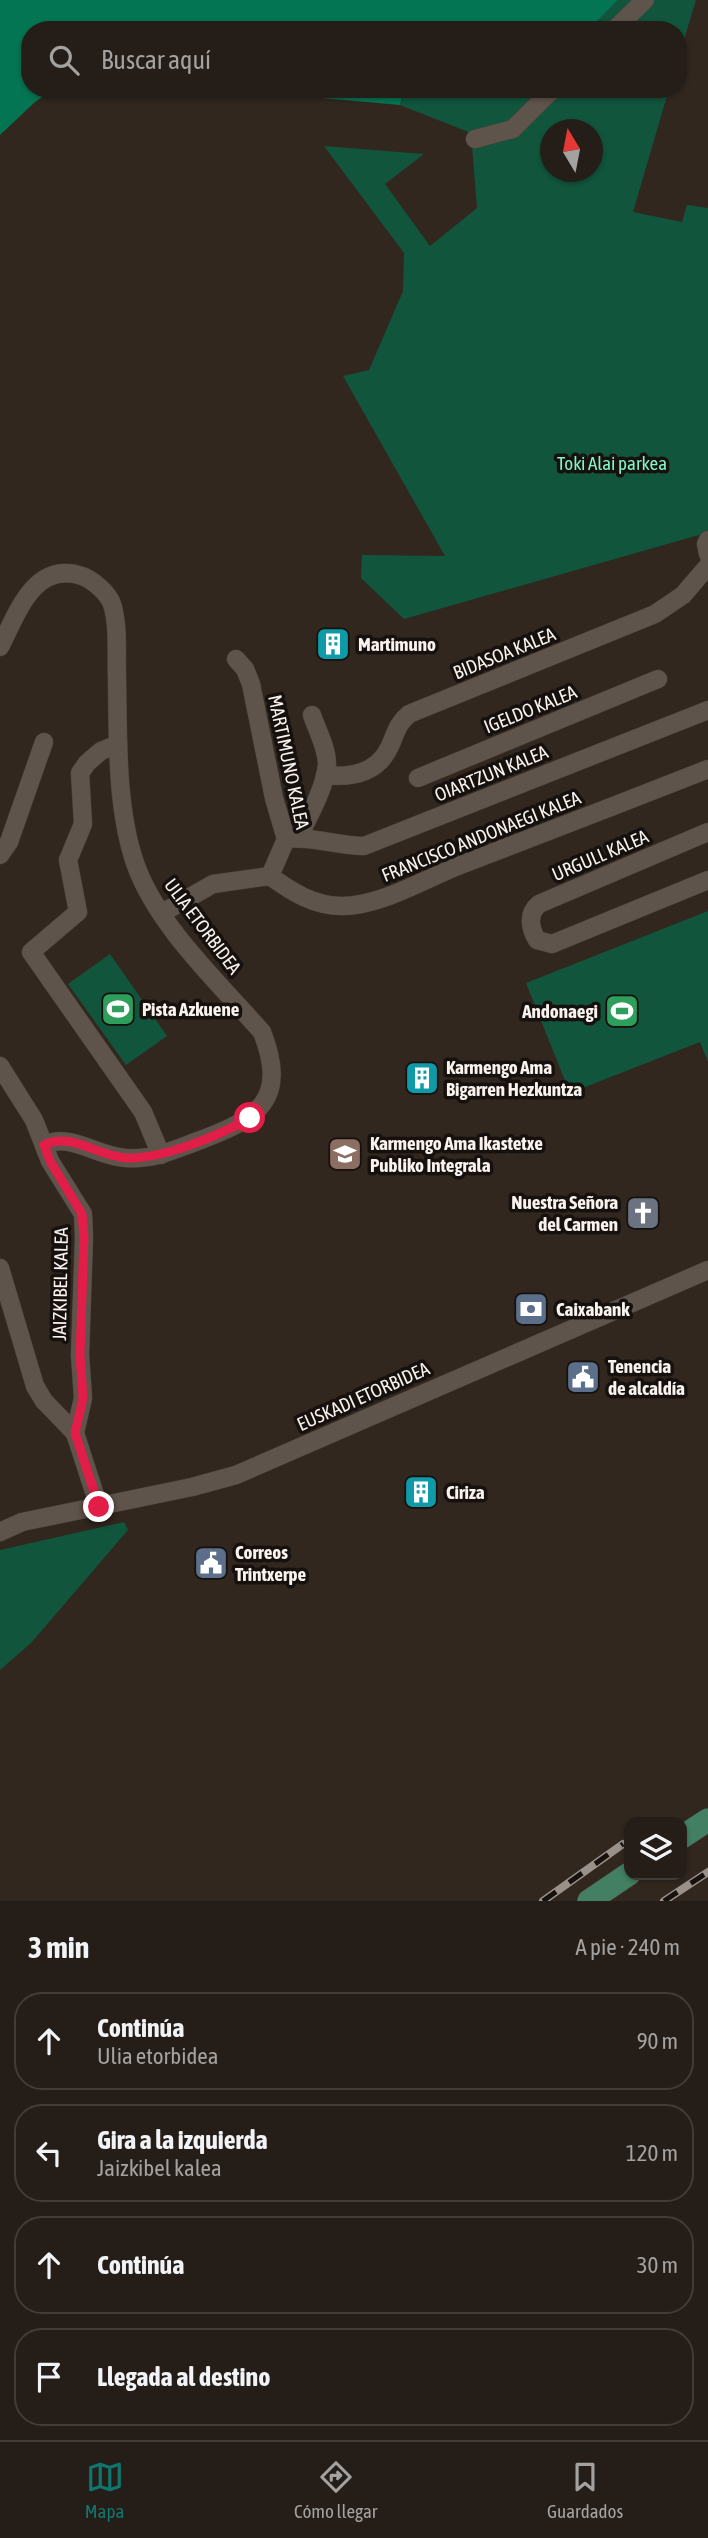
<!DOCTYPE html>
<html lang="es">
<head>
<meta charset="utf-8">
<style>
  body { margin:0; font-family:"Asap Condensed",sans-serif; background:#2d2620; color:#f1f3f6 }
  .controls { position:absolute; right:21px; bottom:21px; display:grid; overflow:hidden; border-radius:14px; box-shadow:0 2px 5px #0004 }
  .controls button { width:63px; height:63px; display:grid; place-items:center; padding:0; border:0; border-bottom:2px solid #423b36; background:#251d17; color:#f1f3f6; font:35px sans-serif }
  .compass { position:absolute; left:540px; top:119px; width:63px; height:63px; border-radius:50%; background:#251d17; box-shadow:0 2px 5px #0004; rotate:350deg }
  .stop { position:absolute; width:21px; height:21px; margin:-16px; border:5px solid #e11d48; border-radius:50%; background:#fff }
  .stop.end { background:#e11d48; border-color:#fff; box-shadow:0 2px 7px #0008 }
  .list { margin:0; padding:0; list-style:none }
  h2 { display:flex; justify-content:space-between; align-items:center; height:91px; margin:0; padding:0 28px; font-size:30px }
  h2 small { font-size:23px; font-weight:400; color:#a3a2a1 }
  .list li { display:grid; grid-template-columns:46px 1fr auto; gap:21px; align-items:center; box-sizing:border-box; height:98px; margin:0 14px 14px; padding:0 14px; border:2px solid #423b36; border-radius:28px }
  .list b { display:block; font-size:26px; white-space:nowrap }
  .list p { margin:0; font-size:23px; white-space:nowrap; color:#a3a2a1 }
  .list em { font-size:23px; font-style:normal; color:#a3a2a1 }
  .icon { flex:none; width:38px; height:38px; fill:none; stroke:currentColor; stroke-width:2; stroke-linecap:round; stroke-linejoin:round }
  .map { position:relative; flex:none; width:708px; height:1901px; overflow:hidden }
  .search { position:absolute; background:#251d17; box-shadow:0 2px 5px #0004; left:21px; right:21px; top:21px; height:77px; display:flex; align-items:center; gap:18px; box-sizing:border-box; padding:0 24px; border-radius:28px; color:#a3a2a1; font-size:26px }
  .sheet { height:539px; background:#251d17 }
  nav { display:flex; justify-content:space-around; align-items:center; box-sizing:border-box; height:98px; border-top:2px solid #423b36; background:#251d17; font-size:19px; color:#a3a2a1 }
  nav a { display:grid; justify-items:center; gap:4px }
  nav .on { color:#0f766e }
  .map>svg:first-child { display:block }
  .green { fill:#11553d; fill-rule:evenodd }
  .forest { fill:#047553 }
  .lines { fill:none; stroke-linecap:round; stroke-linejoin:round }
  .minor-casing { stroke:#4a423b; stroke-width:19 }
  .major-casing { stroke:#4a423b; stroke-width:24 }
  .minor { stroke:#5f544b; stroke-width:18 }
  .major { stroke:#437f62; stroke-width:23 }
  .rail-casing { stroke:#99918a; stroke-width:8 }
  .rail { stroke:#16110e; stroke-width:5; stroke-dasharray:16; stroke-linecap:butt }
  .route { stroke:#e11d48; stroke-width:9 }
  .labels { text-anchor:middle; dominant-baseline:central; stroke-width:7; stroke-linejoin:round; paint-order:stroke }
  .park-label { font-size:19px; fill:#7bf8c6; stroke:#16110e }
  .poi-label { font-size:19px; font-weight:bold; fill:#f9f2ed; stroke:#16110e; text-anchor:start }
  .street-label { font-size:19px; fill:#f9f2ed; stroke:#16110e }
</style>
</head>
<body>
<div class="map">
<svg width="708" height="1901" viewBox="0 0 708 1901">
  <rect width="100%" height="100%" fill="#31271f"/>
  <g class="green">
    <polygon points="618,0 696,0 678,59 678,30 588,30"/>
    <path d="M404 89H516L521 98 529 89H669L633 212 682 222 687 205 708 208V546L699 535 404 619 361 578 362 555 445 556 343 376 369 370 403 291 404 253 324 146 424 154 385 184 430 246 477 208 471 133 400 105ZM550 130H592V172H550Z"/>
    <polygon points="708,911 708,1062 700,1042 570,1093 526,983"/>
    <polygon points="110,954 167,1036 126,1065 68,984"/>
    <polygon points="124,1522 128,1530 31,1643 0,1670 0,1550"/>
  </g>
  <g class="forest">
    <polygon points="0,0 618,0 588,30 30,30 30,89 54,89 35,102 0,135"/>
    <polygon points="268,89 404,89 400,105 288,95"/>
  </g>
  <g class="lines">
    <g class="minor-casing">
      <g id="minor">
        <polyline points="614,30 645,0"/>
        <polyline points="475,139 513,129 553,89"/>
        <polyline points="708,540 706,544 708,554"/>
        <path d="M0 647C17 614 34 560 82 576 93 580 108 593 112 604 119 627 116 654 117 678 118 737 116 807 135 863 157 926 219 983 262 1032 289 1101 257 1119 198 1141 174 1150 152 1160 126 1158 98 1157 70 1132 44 1145"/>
        <polyline points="236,659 245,669 251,684 274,798 286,839 270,876"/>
        <polyline points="118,744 101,751 87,763 80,773 83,824 68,860 78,912 31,952 143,1112 161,1155"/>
        <path d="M325 775C352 778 378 773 390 746 396 733 397 724 409 714L655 614 683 595 708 566"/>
        <polyline points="418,778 658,679"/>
        <path d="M708 832 539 904C527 914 530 928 537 940L552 944 708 880"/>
        <path d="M298 838C308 818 326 786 327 764 327 748 317 730 312 715"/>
        <path d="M286 839C313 836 337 846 364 846L708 710"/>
        <polyline points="0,855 9,842 44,742"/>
        <path d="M270 876C292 892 314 906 342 906 380 906 423 880 458 866 541 834 625 802 708 769"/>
        <polyline points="162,913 213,884 270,876"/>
        <polyline points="0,1066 34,1120 50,1161 83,1214 84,1237 80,1355 83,1398 75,1433"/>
        <polyline points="0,1268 35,1386 44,1401 75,1433 99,1507"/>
        <polyline points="0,1532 22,1522 192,1487 236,1475 708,1270"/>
      </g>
    </g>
    <g class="major-casing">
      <g id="major">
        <polyline points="682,1837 708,1820"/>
        <polyline points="589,1901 629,1874"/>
      </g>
    </g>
    <use href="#minor" class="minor"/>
    <use href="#major" class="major"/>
    <g class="rail-casing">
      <g id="rail">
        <polyline points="543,1901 623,1844"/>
        <polyline points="664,1901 708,1872"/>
      </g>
    </g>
    <use href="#rail" class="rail"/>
  </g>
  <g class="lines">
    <path class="route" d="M99 1507 75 1433 83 1398 80 1355 84 1237 82 1214 50 1161 44 1145C70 1131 99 1157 127 1158 163 1159 218 1136 250 1118"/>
  </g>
  <defs>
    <g id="building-square" transform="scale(1.75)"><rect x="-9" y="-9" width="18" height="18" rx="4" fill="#0f9aa8" stroke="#16110e"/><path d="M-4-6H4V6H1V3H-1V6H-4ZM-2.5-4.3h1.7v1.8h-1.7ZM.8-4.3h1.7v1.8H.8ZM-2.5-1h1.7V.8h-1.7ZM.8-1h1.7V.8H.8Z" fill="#fff"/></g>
    <g id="stadium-square" transform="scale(1.75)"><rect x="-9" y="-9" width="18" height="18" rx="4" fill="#2e9e5b" stroke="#16110e"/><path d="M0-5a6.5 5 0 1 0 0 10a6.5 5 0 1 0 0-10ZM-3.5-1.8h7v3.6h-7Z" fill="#fff"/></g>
    <g id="school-square" transform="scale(1.75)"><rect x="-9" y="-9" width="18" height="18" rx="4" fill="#8d6e63" stroke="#16110e"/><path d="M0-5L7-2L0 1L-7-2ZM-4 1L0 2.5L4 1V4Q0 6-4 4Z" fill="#fff"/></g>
    <g id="church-square" transform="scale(1.75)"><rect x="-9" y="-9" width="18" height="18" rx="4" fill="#6b7280" stroke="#16110e"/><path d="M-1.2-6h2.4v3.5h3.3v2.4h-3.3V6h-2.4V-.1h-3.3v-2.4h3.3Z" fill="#fff"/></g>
    <g id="bank-square" transform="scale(1.75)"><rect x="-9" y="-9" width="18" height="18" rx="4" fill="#5c6f8a" stroke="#16110e"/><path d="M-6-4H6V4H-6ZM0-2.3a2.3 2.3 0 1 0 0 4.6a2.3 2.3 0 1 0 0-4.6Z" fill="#fff"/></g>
    <g id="civic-square" transform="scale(1.75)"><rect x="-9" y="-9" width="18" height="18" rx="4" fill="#5c6f8a" stroke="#16110e"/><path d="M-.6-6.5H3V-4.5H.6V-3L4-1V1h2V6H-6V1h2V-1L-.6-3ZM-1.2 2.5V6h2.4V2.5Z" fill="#fff"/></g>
  </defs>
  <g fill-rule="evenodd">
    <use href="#building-square" x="333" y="644"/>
    <use href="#stadium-square" x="118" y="1009"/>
    <use href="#stadium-square" x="622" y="1011"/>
    <use href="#building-square" x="422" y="1078"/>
    <use href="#school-square" x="345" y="1154"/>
    <use href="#church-square" x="643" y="1213"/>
    <use href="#bank-square" x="531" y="1309"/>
    <use href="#civic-square" x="583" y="1377"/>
    <use href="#building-square" x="421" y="1492"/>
    <use href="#civic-square" x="211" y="1563"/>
  </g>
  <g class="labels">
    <g class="park-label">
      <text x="612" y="463">Toki Alai parkea</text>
    </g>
    <g class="poi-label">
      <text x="358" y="644">Martimuno</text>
      <text x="142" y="1009">Pista Azkuene</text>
      <text x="598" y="1011" text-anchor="end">Andonaegi</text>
      <text x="446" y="1067">Karmengo Ama<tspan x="446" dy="22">Bigarren Hezkuntza</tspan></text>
      <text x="370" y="1143">Karmengo Ama Ikastetxe<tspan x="370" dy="22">Publiko Integrala</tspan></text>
      <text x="618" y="1202" text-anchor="end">Nuestra Señora<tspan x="618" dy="22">del Carmen</tspan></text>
      <text x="556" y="1309">Caixabank</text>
      <text x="608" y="1366">Tenencia<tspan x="608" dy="22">de alcaldía</tspan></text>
      <text x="446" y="1492">Ciriza</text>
      <text x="235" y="1552">Correos<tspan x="235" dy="22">Trintxerpe</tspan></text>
    </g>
    <g class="street-label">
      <text transform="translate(504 653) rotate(-22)">BIDASOA KALEA</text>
      <text transform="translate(530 709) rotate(-22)">IGELDO KALEA</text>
      <text transform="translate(289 762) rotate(78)">MARTIMUNO KALEA</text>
      <text transform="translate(491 773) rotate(-22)">OIARTZUN KALEA</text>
      <text transform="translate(481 836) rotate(-22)">FRANCISCO ANDONAEGI KALEA</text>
      <text transform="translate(600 855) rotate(-23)">URGULL KALEA</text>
      <text transform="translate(203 926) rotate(53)">ULIA ETORBIDEA</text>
      <text transform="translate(60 1284) rotate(-89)">JAIZKIBEL KALEA</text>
      <text transform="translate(363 1396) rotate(-24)">EUSKADI ETORBIDEA</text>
    </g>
  </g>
</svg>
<div class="controls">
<button><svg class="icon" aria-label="layers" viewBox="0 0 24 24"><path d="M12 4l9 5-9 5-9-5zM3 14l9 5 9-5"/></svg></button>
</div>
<svg class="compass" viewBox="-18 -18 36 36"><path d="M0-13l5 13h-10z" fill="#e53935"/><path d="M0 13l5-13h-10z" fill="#a3a2a1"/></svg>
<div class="stop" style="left:250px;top:1118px"></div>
<div class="stop end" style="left:99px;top:1507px"></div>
<div class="search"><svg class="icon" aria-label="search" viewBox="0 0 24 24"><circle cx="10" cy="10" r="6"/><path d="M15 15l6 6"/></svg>Buscar aquí</div>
</div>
<section class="sheet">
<h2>3 min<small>A pie · 240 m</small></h2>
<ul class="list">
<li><svg class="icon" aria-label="ahead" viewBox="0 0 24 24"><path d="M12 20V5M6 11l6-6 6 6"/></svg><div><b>Continúa</b><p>Ulia etorbidea</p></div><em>90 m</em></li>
<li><svg class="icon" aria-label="left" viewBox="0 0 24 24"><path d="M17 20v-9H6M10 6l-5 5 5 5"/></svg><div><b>Gira a la izquierda</b><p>Jaizkibel kalea</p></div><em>120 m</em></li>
<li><svg class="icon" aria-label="ahead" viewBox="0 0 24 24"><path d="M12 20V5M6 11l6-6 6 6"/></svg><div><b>Continúa</b></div><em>30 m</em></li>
<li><svg class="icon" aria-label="arrive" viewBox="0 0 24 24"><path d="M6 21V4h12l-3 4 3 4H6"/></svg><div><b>Llegada al destino</b></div></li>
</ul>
</section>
<nav>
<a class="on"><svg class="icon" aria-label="map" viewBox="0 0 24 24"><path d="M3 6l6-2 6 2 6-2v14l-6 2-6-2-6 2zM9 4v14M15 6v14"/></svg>Mapa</a>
<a><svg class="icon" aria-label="directions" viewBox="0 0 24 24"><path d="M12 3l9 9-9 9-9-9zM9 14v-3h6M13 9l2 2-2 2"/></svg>Cómo llegar</a>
<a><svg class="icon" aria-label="saved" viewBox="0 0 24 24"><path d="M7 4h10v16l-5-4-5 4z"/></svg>Guardados</a>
</nav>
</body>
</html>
